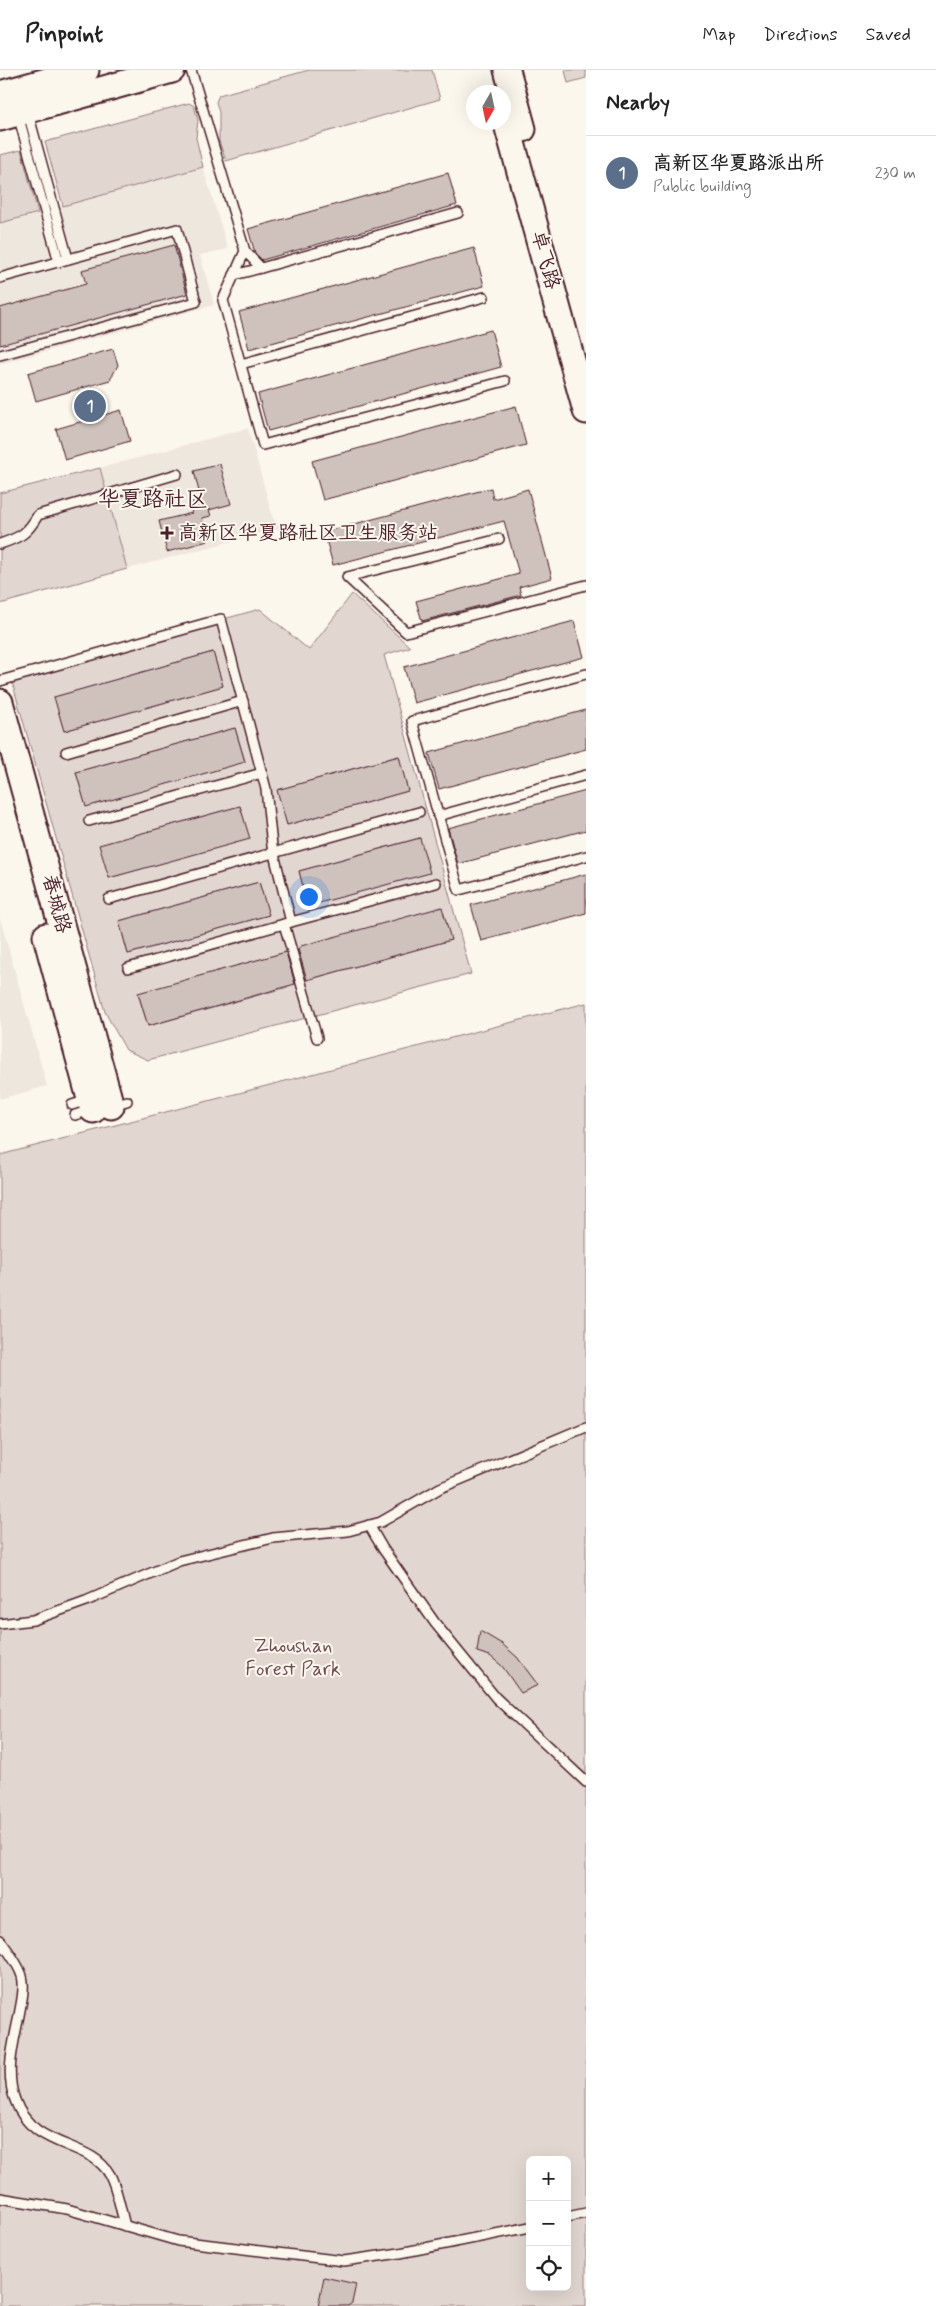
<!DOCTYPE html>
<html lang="en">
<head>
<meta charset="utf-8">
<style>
  body { margin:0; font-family:Mynerve,"LXGW WenKai TC",sans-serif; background:#f6f6f6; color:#222 }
  .controls { position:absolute; right:15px; bottom:15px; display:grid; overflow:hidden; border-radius:8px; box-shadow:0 5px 20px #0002 }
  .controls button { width:45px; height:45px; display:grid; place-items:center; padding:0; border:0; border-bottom:1px solid #e0e0e0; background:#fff; color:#222; font:25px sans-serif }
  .compass { position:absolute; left:466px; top:15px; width:45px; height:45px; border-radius:50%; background:#fff; box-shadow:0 5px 20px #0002; rotate:189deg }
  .you { position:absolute; left:308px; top:826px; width:18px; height:18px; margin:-12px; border:4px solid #fff; border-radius:50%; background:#1a73e8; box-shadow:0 0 0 8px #1a73e833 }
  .badge { display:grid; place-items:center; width:32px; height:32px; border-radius:50%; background:#4a1f2b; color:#fff; font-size:16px; font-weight:700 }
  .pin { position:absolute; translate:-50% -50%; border:2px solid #fff; box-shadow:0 1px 5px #0006 }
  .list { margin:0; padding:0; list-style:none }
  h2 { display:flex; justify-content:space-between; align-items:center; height:65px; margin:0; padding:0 20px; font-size:21px }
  h2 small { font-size:16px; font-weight:400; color:#767676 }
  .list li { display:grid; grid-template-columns:32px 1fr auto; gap:15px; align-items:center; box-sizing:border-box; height:75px; padding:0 20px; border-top:1px solid #e0e0e0 }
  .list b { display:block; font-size:19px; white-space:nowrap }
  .list p { margin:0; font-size:16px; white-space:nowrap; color:#767676 }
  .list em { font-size:16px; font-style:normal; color:#767676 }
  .icon { flex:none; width:28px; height:28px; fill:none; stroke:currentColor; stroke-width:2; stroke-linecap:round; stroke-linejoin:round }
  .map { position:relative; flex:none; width:586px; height:2236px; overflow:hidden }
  header { display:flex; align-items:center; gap:30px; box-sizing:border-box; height:70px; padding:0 25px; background:#fff; border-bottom:1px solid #e0e0e0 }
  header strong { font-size:24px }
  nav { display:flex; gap:28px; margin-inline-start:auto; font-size:18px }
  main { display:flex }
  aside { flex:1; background:#fff }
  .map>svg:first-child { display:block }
  .built { fill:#eee7de }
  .green { fill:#e2d7d0; stroke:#967b7e; fill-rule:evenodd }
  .building { fill:#cfc2bc; stroke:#4a1f2b }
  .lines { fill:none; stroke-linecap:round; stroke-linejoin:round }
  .lane-casing { stroke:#4a1f2b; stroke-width:12 }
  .secondary-casing { stroke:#4a1f2b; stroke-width:29 }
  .lane { stroke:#fbf7ec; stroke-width:9 }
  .secondary { stroke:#fbf7ec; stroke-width:25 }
  .poi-dot { fill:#4a1f2b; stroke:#fbf7ec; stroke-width:2 }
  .labels { text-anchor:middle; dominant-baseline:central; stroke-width:4; stroke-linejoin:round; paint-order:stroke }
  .street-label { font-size:20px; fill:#4a1f2b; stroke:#fbf7ec }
  .poi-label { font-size:20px; fill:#4a1f2b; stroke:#fbf7ec; text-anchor:start }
  .park-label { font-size:20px; fill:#704d54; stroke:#fbf7ec }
  .quarter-label { font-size:22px; fill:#4a1f2b; stroke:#fbf7ec }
</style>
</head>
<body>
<header>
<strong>Pinpoint</strong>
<nav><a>Map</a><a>Directions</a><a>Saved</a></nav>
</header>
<main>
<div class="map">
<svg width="586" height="2236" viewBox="0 0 586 2236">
  <rect width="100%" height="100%" fill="#fbf7ec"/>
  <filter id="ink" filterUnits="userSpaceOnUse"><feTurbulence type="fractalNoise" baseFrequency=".02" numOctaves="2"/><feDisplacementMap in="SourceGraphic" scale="10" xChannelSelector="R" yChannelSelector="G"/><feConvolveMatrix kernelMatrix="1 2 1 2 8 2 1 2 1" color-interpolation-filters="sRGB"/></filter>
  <g filter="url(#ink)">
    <g class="built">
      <polygon points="203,97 228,179 200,185 214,235 0,294 0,153"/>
      <polygon points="248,358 273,448 281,458 127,499 100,398"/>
      <polygon points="0,848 47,1016 0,1029"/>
    </g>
    <g class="green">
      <polygon points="309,0 432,0 440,29 226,91 219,71 219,42 216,32 219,25"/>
      <polygon points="565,0 586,0 586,8 568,13"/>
      <polygon points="189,33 194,36 198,50 196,68 203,97 63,136 45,72"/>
      <polygon points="21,80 38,143 0,153 0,85"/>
      <polygon points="100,398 127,499 0,534 0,423"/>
      <path d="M352 524 410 577 384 585 471 904 148 990 126 980 105 942 11 608 260 539 309 580ZM213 582 223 616 64 661 55 627ZM235 658 245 691 86 736 76 702ZM398 686 408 721 287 755 278 720ZM240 736 249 768 109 808 100 775ZM419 768H420L308 835 299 801ZM259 812 268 845 128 884 119 851ZM451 870 311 909 301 877ZM279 884 288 917 148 956 138 924Z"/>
      <path d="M586 933V2236H0V1085ZM530 2090H567V2217H530Z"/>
    </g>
    <g class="building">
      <polygon points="448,103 457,135 262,190 255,183 248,159"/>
      <polygon points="174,175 187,224 0,275 0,238 86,214 82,200"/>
      <polygon points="474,178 484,216 249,279 239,242"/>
      <polygon points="491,260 501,297 268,361 258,324"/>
      <polygon points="113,279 118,295 110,310 36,331 28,303"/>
      <polygon points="516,336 526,375 323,430 312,391"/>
      <polygon points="121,340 130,371 65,390 56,359"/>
      <polygon points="220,394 231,434 209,440 211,446 202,448 208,471 167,482 159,451 192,443 189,433 201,430 194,401"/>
      <polygon points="491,418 493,429 528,419 552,508 519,517 521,525 422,551 416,531 519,504 504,451 333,495 324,462"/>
      <polygon points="574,551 584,587 414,633 404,597"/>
      <polygon points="213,582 223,616 64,661 54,627"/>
      <polygon points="586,640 586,679 439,719 429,683"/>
      <polygon points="235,658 245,692 86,737 76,702"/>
      <polygon points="399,686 408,721 287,755 277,720"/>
      <polygon points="586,721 586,760 458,794 448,758"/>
      <polygon points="240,736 250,769 109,808 99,775"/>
      <polygon points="420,768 430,803 308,836 299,801"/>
      <polygon points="586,804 586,843 481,871 471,835"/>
      <polygon points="259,812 269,845 128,884 119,851"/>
      <polygon points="442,837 451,870 307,910 298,879 301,876"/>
      <polygon points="286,882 295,914 148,956 138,923"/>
      <polygon points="480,1561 502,1574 517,1587 538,1615 521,1623 502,1596 490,1586 477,1582"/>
      <polygon points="324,2207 356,2214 352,2233 348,2236 318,2236"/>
    </g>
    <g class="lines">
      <g class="lane-casing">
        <g id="lane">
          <polyline points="191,0 245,181 223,230 263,375 505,311"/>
          <polyline points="28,43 68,189"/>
          <polyline points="18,45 59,192"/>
          <polyline points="245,181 261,198 458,143"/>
          <polyline points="234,205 261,198"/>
          <polyline points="0,208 177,159 196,232 0,285"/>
          <polyline points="241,294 484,227"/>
          <polyline points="499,469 347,507 406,562 586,515"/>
          <path d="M0 474C21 467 27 464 38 445L177 404"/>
          <polyline points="586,604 412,651 459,820 586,786"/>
          <polyline points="0,611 221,549 266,719 272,776 291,852 128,898"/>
          <polyline points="66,682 243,631"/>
          <polyline points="438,746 586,705"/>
          <polyline points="89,751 262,703"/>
          <polyline points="109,829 419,742"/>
          <polyline points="291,852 436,813"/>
          <polyline points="284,854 317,968"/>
          <polyline points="72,1035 88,1030"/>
          <polyline points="111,1035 127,1031"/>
          <polyline points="75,1045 91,1040"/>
          <polyline points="369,1455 383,1479 435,1553 496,1628 586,1712"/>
          <polyline points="0,1554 33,1550 86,1531 179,1491 273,1468 348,1461 381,1452 440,1418 586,1357"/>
          <path d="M0 1870C8 1881 18 1893 22 1906 25 1916 22 1930 20 1940 15 1969 4 2001 15 2030 33 2081 90 2069 110 2105 117 2118 121 2141 125 2156"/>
          <polyline points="0,2128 67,2139 178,2171 344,2191 400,2183 530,2157"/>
          <polyline points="567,2147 586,2143"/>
        </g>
      </g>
      <g class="secondary-casing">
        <g id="secondary">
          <polyline points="507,0 523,59"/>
          <polyline points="0,24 86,0"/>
          <polyline points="503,40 586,341"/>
          <polyline points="0,48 172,0"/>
          <polyline points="0,632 111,1036"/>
          <polyline points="46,866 93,1040"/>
        </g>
      </g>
      <use href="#lane" class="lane"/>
      <use href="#secondary" class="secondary"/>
    </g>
  </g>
  <path class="poi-dot" d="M164.5 455.5h5v5h5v5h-5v5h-5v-5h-5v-5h5z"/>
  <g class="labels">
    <g class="street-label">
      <text transform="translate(545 190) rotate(75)">卓飞路</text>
      <text transform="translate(56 834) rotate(75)">春城路</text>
    </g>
    <g class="poi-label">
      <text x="178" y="463">高新区华夏路社区卫生服务站</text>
    </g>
    <g class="park-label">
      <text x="293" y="1576">Zhoushan<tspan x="293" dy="23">Forest Park</tspan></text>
    </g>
    <g class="quarter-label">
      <text x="153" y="430">华夏路社区</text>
    </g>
  </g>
</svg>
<div class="controls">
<button>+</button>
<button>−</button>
<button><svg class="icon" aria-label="locate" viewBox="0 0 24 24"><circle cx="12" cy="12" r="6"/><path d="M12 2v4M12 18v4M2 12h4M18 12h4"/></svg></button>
</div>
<svg class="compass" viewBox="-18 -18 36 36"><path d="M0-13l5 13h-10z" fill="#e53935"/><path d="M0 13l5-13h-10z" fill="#767676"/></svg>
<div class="you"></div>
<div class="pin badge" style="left:90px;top:336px;background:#5c6f8a">1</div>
</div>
<aside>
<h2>Nearby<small></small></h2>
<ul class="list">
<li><span class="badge" style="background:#5c6f8a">1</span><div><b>高新区华夏路派出所</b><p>Public building</p></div><em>230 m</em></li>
</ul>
</aside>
</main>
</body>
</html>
